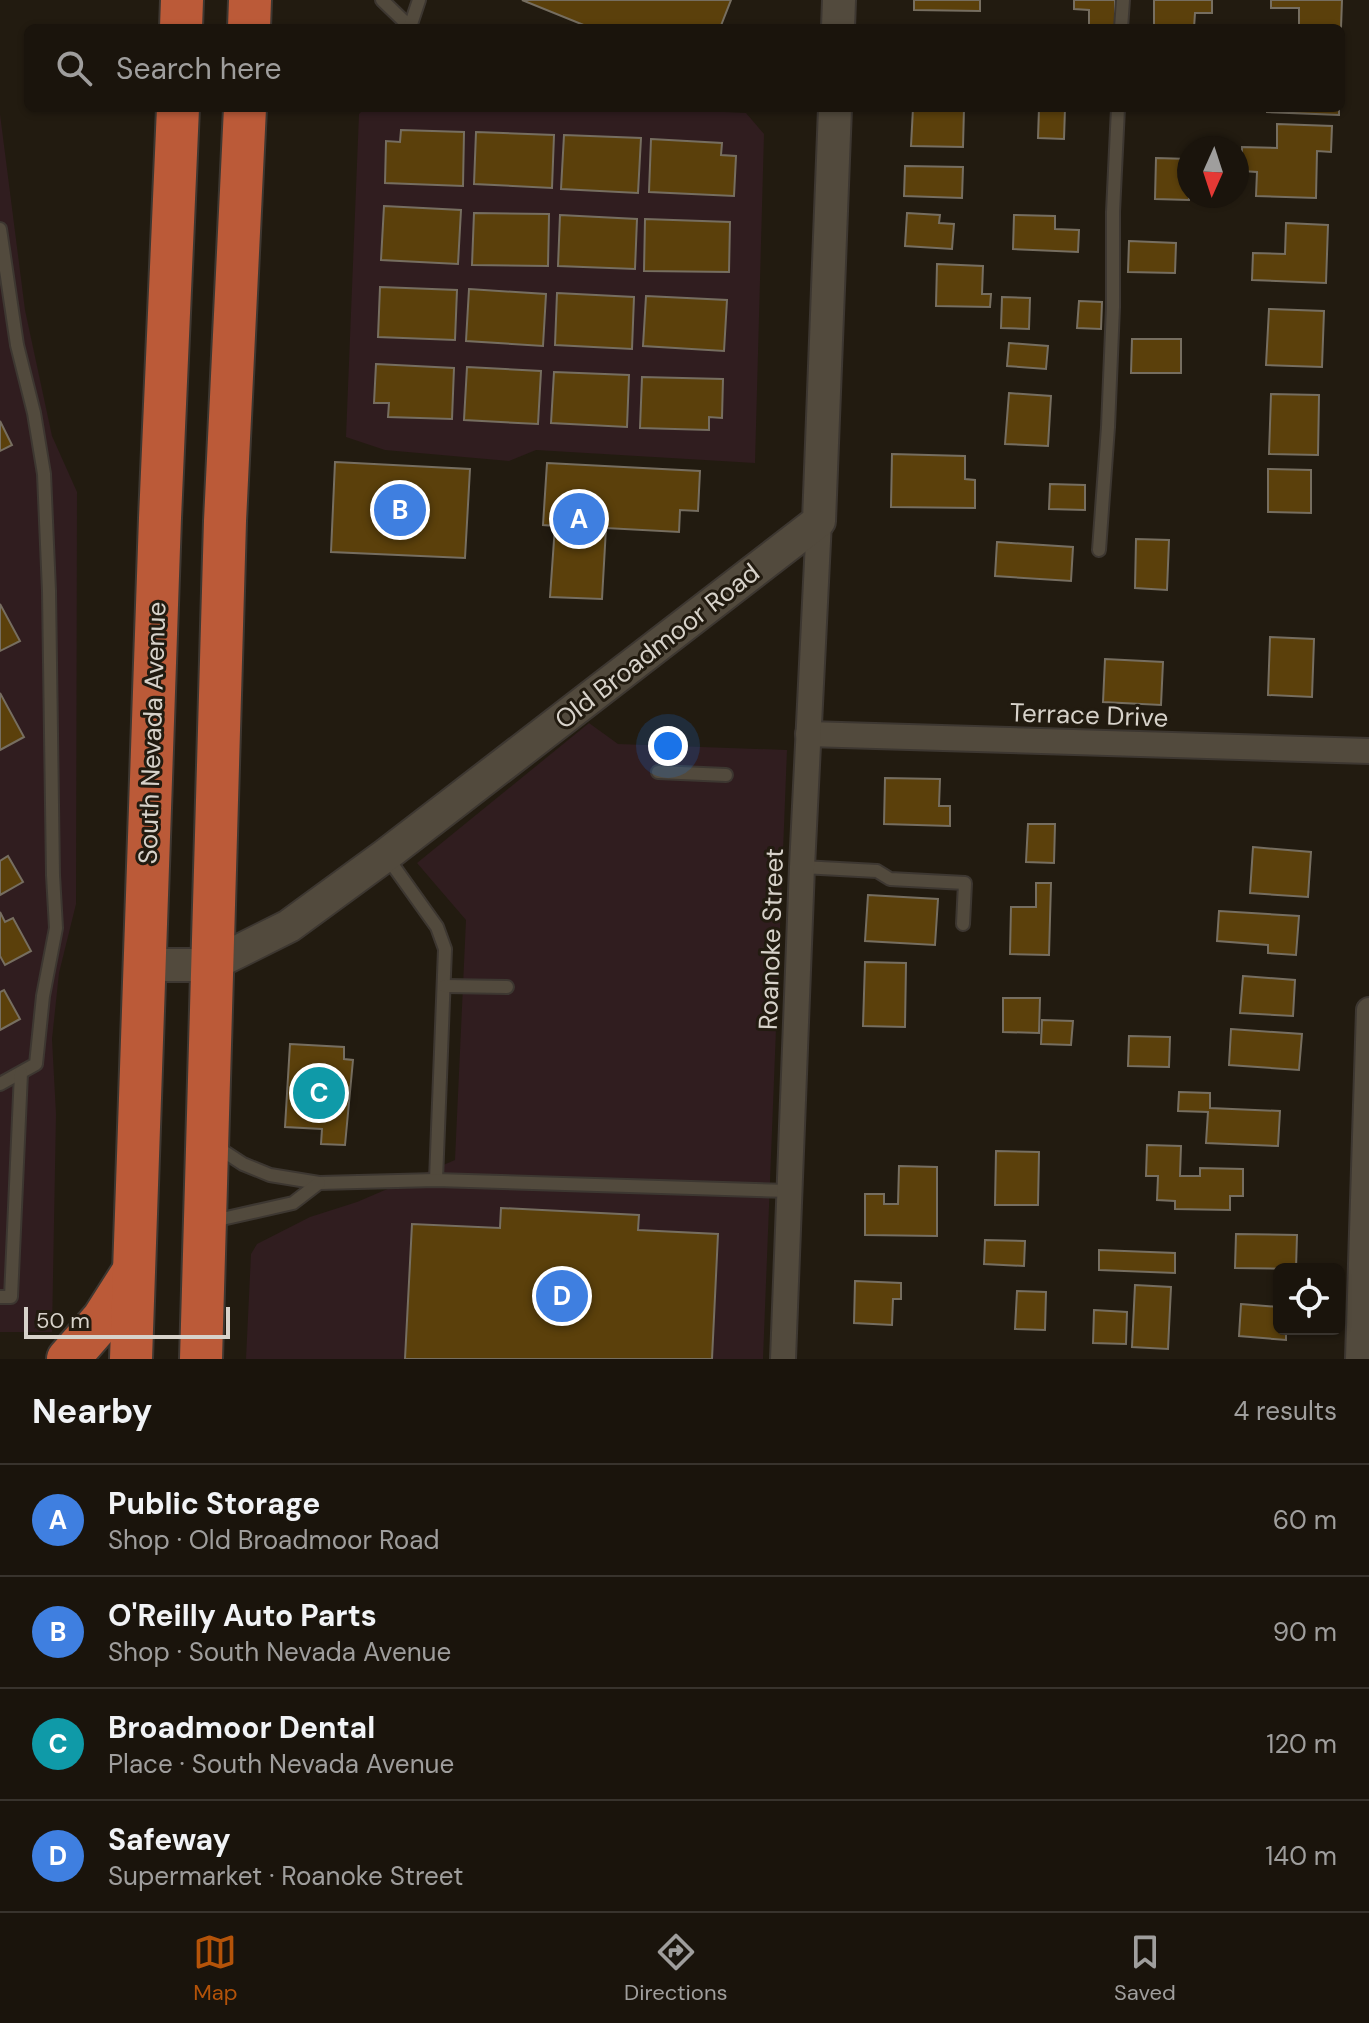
<!DOCTYPE html>
<html lang="en">
<head>
<meta charset="utf-8">
<style>
  body { margin:0; font-family:"DM Sans",sans-serif; background:#231d15; color:#f1f3f6 }
  .controls { position:absolute; right:24px; bottom:24px; display:grid; overflow:hidden; border-radius:12px; box-shadow:0 2px 6px #0004 }
  .controls button { width:72px; height:72px; display:grid; place-items:center; padding:0; border:0; border-bottom:2px solid #38332d; background:#1a140c; color:#f1f3f6; font:40px sans-serif }
  .compass { position:absolute; left:1177px; top:136px; width:72px; height:72px; border-radius:50%; background:#1a140c; box-shadow:0 2px 6px #0004; rotate:183deg }
  .scale { position:absolute; left:24px; bottom:20px; width:206px; box-sizing:border-box; padding-left:8px; border:4px solid #d7d2ca; border-top:0; font-size:22px; line-height:28px; white-space:nowrap; color:#d7d2ca; -webkit-text-stroke:6px #221b10; paint-order:stroke }
  .you { position:absolute; left:668px; top:746px; width:28px; height:28px; margin:-20px; border:6px solid #fff; border-radius:50%; background:#1a73e8; box-shadow:0 0 0 12px #1a73e833 }
  .badge { display:grid; place-items:center; width:52px; height:52px; border-radius:50%; background:#b45309; color:#fff; font-size:26px; font-weight:700 }
  .pin { position:absolute; translate:-50% -50%; border:4px solid #fff; box-shadow:0 2px 8px #0006 }
  .list { margin:0; padding:0; list-style:none }
  h2 { display:flex; justify-content:space-between; align-items:center; height:104px; margin:0; padding:0 32px; font-size:34px }
  h2 small { font-size:26px; font-weight:400; color:#9f9e9d }
  .list li { display:grid; grid-template-columns:52px 1fr auto; gap:24px; align-items:center; box-sizing:border-box; height:112px; padding:0 32px; border-top:2px solid #38332d }
  .list b { display:block; font-size:30px; white-space:nowrap }
  .list p { margin:0; font-size:26px; white-space:nowrap; color:#9f9e9d }
  .list em { font-size:26px; font-style:normal; color:#9f9e9d }
  .icon { flex:none; width:44px; height:44px; fill:none; stroke:currentColor; stroke-width:2; stroke-linecap:round; stroke-linejoin:round }
  .map { position:relative; flex:none; width:1369px; height:1359px; overflow:hidden }
  .search { position:absolute; background:#1a140c; box-shadow:0 2px 6px #0004; left:24px; right:24px; top:24px; height:88px; display:flex; align-items:center; gap:20px; box-sizing:border-box; padding:0 28px; border-radius:12px; color:#9f9e9d; font-size:30px }
  .sheet { height:552px; background:#1a140c }
  nav { display:flex; justify-content:space-around; align-items:center; box-sizing:border-box; height:112px; border-top:2px solid #38332d; background:#1a140c; font-size:22px; color:#9f9e9d }
  nav a { display:grid; justify-items:center; gap:4px }
  nav .on { color:#b45309 }
  .map>svg:first-child { display:block }
  .commercial { fill:#301d1f }
  .building { fill:#5b400b; stroke:#766e60; stroke-width:2 }
  .lines { fill:none; stroke-linecap:round; stroke-linejoin:round }
  .service-casing { stroke:#3d3731; stroke-width:16 }
  .minor-casing { stroke:#3d3731; stroke-width:28 }
  .tertiary-casing { stroke:#3d3731; stroke-width:36 }
  .trunk-casing { stroke:#3d3731; stroke-width:46 }
  .service { stroke:#524a3d; stroke-width:12 }
  .minor { stroke:#524a3d; stroke-width:24 }
  .tertiary { stroke:#524a3d; stroke-width:32 }
  .trunk { stroke:#bb5a38; stroke-width:42 }
  .labels { text-anchor:middle; dominant-baseline:central; stroke-width:6; stroke-linejoin:round; paint-order:stroke }
  .street-label { font-size:26px; fill:#d7d2ca; stroke:#221b10 }
</style>
</head>
<body>
<div class="map">
<svg width="1369" height="1359" viewBox="0 0 1369 1359">
  <rect width="100%" height="100%" fill="#221b10"/>
  <g class="commercial">
    <polygon points="365,108 643,108 746,113 764,134 755,463 536,450 509,461 385,450 346,437 359,114"/>
    <polygon points="0,114 25,310 52,436 77,492 76,904 59,973 52,1039 56,1114 52,1332 0,1332"/>
    <polygon points="589,723 618,744 787,750 763,1359 246,1359 251,1254 257,1244 310,1217 357,1202 455,1160 466,920 417,863"/>
  </g>
  <g class="building">
    <polygon points="522,0 731,0 720,28 591,28"/>
    <polygon points="914,0 980,0 980,11 914,10"/>
    <polygon points="1074,0 1115,0 1115,28 1089,28 1089,10 1074,9"/>
    <polygon points="1154,0 1212,0 1212,13 1195,13 1194,28 1154,28"/>
    <polygon points="1271,0 1342,0 1341,28 1299,27 1299,8 1271,8"/>
    <polygon points="913,108 964,108 963,147 911,146"/>
    <polygon points="1039,108 1065,108 1064,139 1038,138"/>
    <polygon points="1267,108 1339,108 1339,115 1267,112"/>
    <polygon points="1277,124 1332,126 1331,152 1317,151 1316,198 1256,196 1257,172 1242,171 1242,147 1277,148"/>
    <polygon points="401,130 464,132 463,186 385,183 386,141 400,142"/>
    <polygon points="476,132 554,135 552,188 474,184"/>
    <polygon points="564,135 641,138 638,193 561,189"/>
    <polygon points="651,139 722,143 721,155 736,156 734,196 649,192"/>
    <polygon points="1156,158 1189,159 1189,200 1155,199"/>
    <polygon points="905,166 963,167 962,198 904,196"/>
    <polygon points="384,206 461,210 458,264 381,260"/>
    <polygon points="474,213 549,214 548,266 472,265"/>
    <polygon points="907,213 940,215 939,223 954,224 952,249 905,246"/>
    <polygon points="560,215 637,219 635,269 558,266"/>
    <polygon points="1014,215 1055,216 1055,229 1079,230 1078,252 1013,249"/>
    <polygon points="645,219 730,222 729,272 644,271"/>
    <polygon points="1286,223 1328,225 1326,283 1252,280 1253,253 1285,254"/>
    <polygon points="1129,241 1176,243 1175,273 1128,272"/>
    <polygon points="937,264 983,266 982,294 991,294 990,307 936,306"/>
    <polygon points="380,287 457,290 455,340 378,337"/>
    <polygon points="469,289 546,294 543,346 466,341"/>
    <polygon points="557,293 634,297 632,349 555,345"/>
    <polygon points="646,296 727,300 724,351 643,346"/>
    <polygon points="1002,297 1030,298 1029,329 1001,328"/>
    <polygon points="1079,301 1102,302 1101,329 1077,328"/>
    <polygon points="1269,309 1324,311 1322,367 1266,365"/>
    <polygon points="1132,339 1181,339 1181,373 1131,373"/>
    <polygon points="1009,343 1048,346 1046,369 1007,366"/>
    <polygon points="376,364 454,368 452,419 388,417 389,403 374,403"/>
    <polygon points="467,367 541,371 538,424 464,420"/>
    <polygon points="554,372 629,375 627,427 551,423"/>
    <polygon points="642,377 723,379 722,418 709,417 709,430 640,428"/>
    <polygon points="1009,393 1051,396 1048,446 1005,444"/>
    <polygon points="1271,394 1319,395 1318,455 1269,454"/>
    <polygon points="0,421 12,445 0,451"/>
    <polygon points="892,454 965,456 965,479 975,480 975,508 891,507"/>
    <polygon points="335,462 470,469 465,558 331,552"/>
    <polygon points="547,463 700,471 698,511 680,510 679,532 606,528 602,599 550,597 555,526 543,525"/>
    <polygon points="1268,469 1311,470 1311,513 1268,512"/>
    <polygon points="1050,484 1085,485 1085,510 1049,509"/>
    <polygon points="1136,539 1169,540 1167,590 1135,588"/>
    <polygon points="997,542 1073,547 1071,581 995,576"/>
    <polygon points="0,604 20,641 0,651"/>
    <polygon points="1270,637 1314,639 1312,697 1268,695"/>
    <polygon points="1105,659 1163,662 1161,705 1103,702"/>
    <polygon points="0,693 24,737 0,750"/>
    <polygon points="885,778 940,779 939,806 950,806 950,826 884,824"/>
    <polygon points="1028,824 1055,824 1054,863 1026,862"/>
    <polygon points="1253,847 1311,852 1308,897 1250,893"/>
    <polygon points="8,856 23,882 0,895 0,861"/>
    <polygon points="1036,883 1051,883 1049,955 1010,954 1011,907 1036,907"/>
    <polygon points="868,895 938,899 935,945 865,941"/>
    <polygon points="1219,911 1299,916 1296,955 1268,953 1268,945 1217,941"/>
    <polygon points="0,912 5,922 13,918 31,951 5,965 0,956"/>
    <polygon points="865,962 906,963 905,1027 863,1026"/>
    <polygon points="1243,976 1295,980 1293,1016 1240,1013"/>
    <polygon points="4,990 20,1019 0,1030 0,992"/>
    <polygon points="1003,998 1040,998 1039,1033 1003,1032"/>
    <polygon points="1042,1020 1073,1021 1071,1045 1041,1044"/>
    <polygon points="1231,1029 1302,1034 1299,1070 1229,1065"/>
    <polygon points="1129,1036 1170,1037 1169,1067 1128,1066"/>
    <polygon points="290,1044 344,1047 344,1059 353,1060 345,1145 321,1144 322,1129 285,1127"/>
    <polygon points="1179,1092 1210,1093 1210,1108 1280,1111 1278,1146 1206,1143 1208,1112 1178,1111"/>
    <polygon points="1147,1145 1181,1146 1180,1176 1200,1176 1200,1168 1243,1169 1243,1196 1230,1196 1230,1210 1175,1209 1175,1201 1157,1200 1158,1176 1146,1176"/>
    <polygon points="996,1151 1039,1152 1038,1205 995,1205"/>
    <polygon points="899,1166 937,1167 937,1236 865,1235 865,1194 884,1194 884,1204 898,1204"/>
    <polygon points="501,1208 639,1215 638,1230 718,1234 712,1359 405,1359 412,1224 500,1228"/>
    <polygon points="1236,1234 1297,1235 1296,1269 1235,1268"/>
    <polygon points="985,1240 1025,1241 1024,1266 984,1264"/>
    <polygon points="1099,1250 1175,1253 1175,1273 1099,1270"/>
    <polygon points="855,1281 901,1283 901,1299 893,1299 892,1325 854,1323"/>
    <polygon points="1135,1285 1171,1287 1168,1349 1132,1347"/>
    <polygon points="1017,1291 1046,1292 1045,1330 1015,1329"/>
    <polygon points="1241,1304 1279,1307 1279,1329 1286,1329 1286,1340 1239,1336"/>
    <polygon points="1094,1310 1127,1312 1126,1344 1093,1343"/>
  </g>
  <g class="lines">
    <g class="service-casing">
      <g id="service">
        <polyline points="382,0 411,28"/>
        <polyline points="410,27 419,0"/>
        <polyline points="1121,28 1123,0"/>
        <polyline points="0,229 17,345 34,413 44,474 49,591 53,875 56,928 43,996 36,1064 0,1084"/>
        <polyline points="1099,550 1108,427 1113,307 1113,212 1118,108"/>
        <polyline points="658,772 726,775"/>
        <polyline points="387,857 437,927 445,949 436,1180"/>
        <polyline points="802,867 877,871 890,879 965,883 963,924"/>
        <polyline points="445,986 507,987"/>
        <polyline points="217,1147 243,1164 270,1175 319,1183 436,1180 789,1191"/>
        <polyline points="213,1221 293,1203 319,1183"/>
        <polyline points="0,1297 11,1297 21,1073"/>
      </g>
    </g>
    <g class="minor-casing">
      <g id="minor">
        <polyline points="808,734 1369,751"/>
        <polyline points="783,1359 802,867 819,521"/>
        <polyline points="1358,1359 1369,1010"/>
      </g>
    </g>
    <g class="tertiary-casing">
      <g id="tertiary">
        <polyline points="838,28 839,0"/>
        <polyline points="144,965 211,965 289,926 386,855 819,521 835,108"/>
      </g>
    </g>
    <g class="trunk-casing">
      <g id="trunk">
        <polyline points="181,28 182,0"/>
        <polyline points="249,28 250,0"/>
        <polyline points="68,1359 103,1319 133,1272"/>
        <polyline points="131,1359 160,518 178,108"/>
        <polyline points="201,1359 225,521 245,108"/>
      </g>
    </g>
    <use href="#service" class="service"/>
    <use href="#minor" class="minor"/>
    <use href="#tertiary" class="tertiary"/>
    <use href="#trunk" class="trunk"/>
  </g>
  <g class="labels">
    <g class="street-label">
      <text transform="translate(657 646) rotate(-38)">Old Broadmoor Road</text>
      <text transform="translate(1089 715) rotate(2)">Terrace Drive</text>
      <text transform="translate(152 733) rotate(-88)">South Nevada Avenue</text>
      <text transform="translate(771 939) rotate(-88)">Roanoke Street</text>
    </g>
  </g>
</svg>
<div class="controls">
<button><svg class="icon" aria-label="locate" viewBox="0 0 24 24"><circle cx="12" cy="12" r="6"/><path d="M12 2v4M12 18v4M2 12h4M18 12h4"/></svg></button>
</div>
<svg class="compass" viewBox="-18 -18 36 36"><path d="M0-13l5 13h-10z" fill="#e53935"/><path d="M0 13l5-13h-10z" fill="#9f9e9d"/></svg>
<div class="scale">50 m</div>
<div class="you"></div>
<div class="pin badge" style="left:579px;top:519px;background:#3f7fe0">A</div>
<div class="pin badge" style="left:400px;top:510px;background:#3f7fe0">B</div>
<div class="pin badge" style="left:319px;top:1093px;background:#0f9aa8">C</div>
<div class="pin badge" style="left:562px;top:1296px;background:#3f7fe0">D</div>
<div class="search"><svg class="icon" aria-label="search" viewBox="0 0 24 24"><circle cx="10" cy="10" r="6"/><path d="M15 15l6 6"/></svg>Search here</div>
</div>
<section class="sheet">
<h2>Nearby<small>4 results</small></h2>
<ul class="list">
<li><span class="badge" style="background:#3f7fe0">A</span><div><b>Public Storage</b><p>Shop · Old Broadmoor Road</p></div><em>60 m</em></li>
<li><span class="badge" style="background:#3f7fe0">B</span><div><b>O'Reilly Auto Parts</b><p>Shop · South Nevada Avenue</p></div><em>90 m</em></li>
<li><span class="badge" style="background:#0f9aa8">C</span><div><b>Broadmoor Dental</b><p>Place · South Nevada Avenue</p></div><em>120 m</em></li>
<li><span class="badge" style="background:#3f7fe0">D</span><div><b>Safeway</b><p>Supermarket · Roanoke Street</p></div><em>140 m</em></li>
</ul>
</section>
<nav>
<a class="on"><svg class="icon" aria-label="map" viewBox="0 0 24 24"><path d="M3 6l6-2 6 2 6-2v14l-6 2-6-2-6 2zM9 4v14M15 6v14"/></svg>Map</a>
<a><svg class="icon" aria-label="directions" viewBox="0 0 24 24"><path d="M12 3l9 9-9 9-9-9zM9 14v-3h6M13 9l2 2-2 2"/></svg>Directions</a>
<a><svg class="icon" aria-label="saved" viewBox="0 0 24 24"><path d="M7 4h10v16l-5-4-5 4z"/></svg>Saved</a>
</nav>
</body>
</html>
